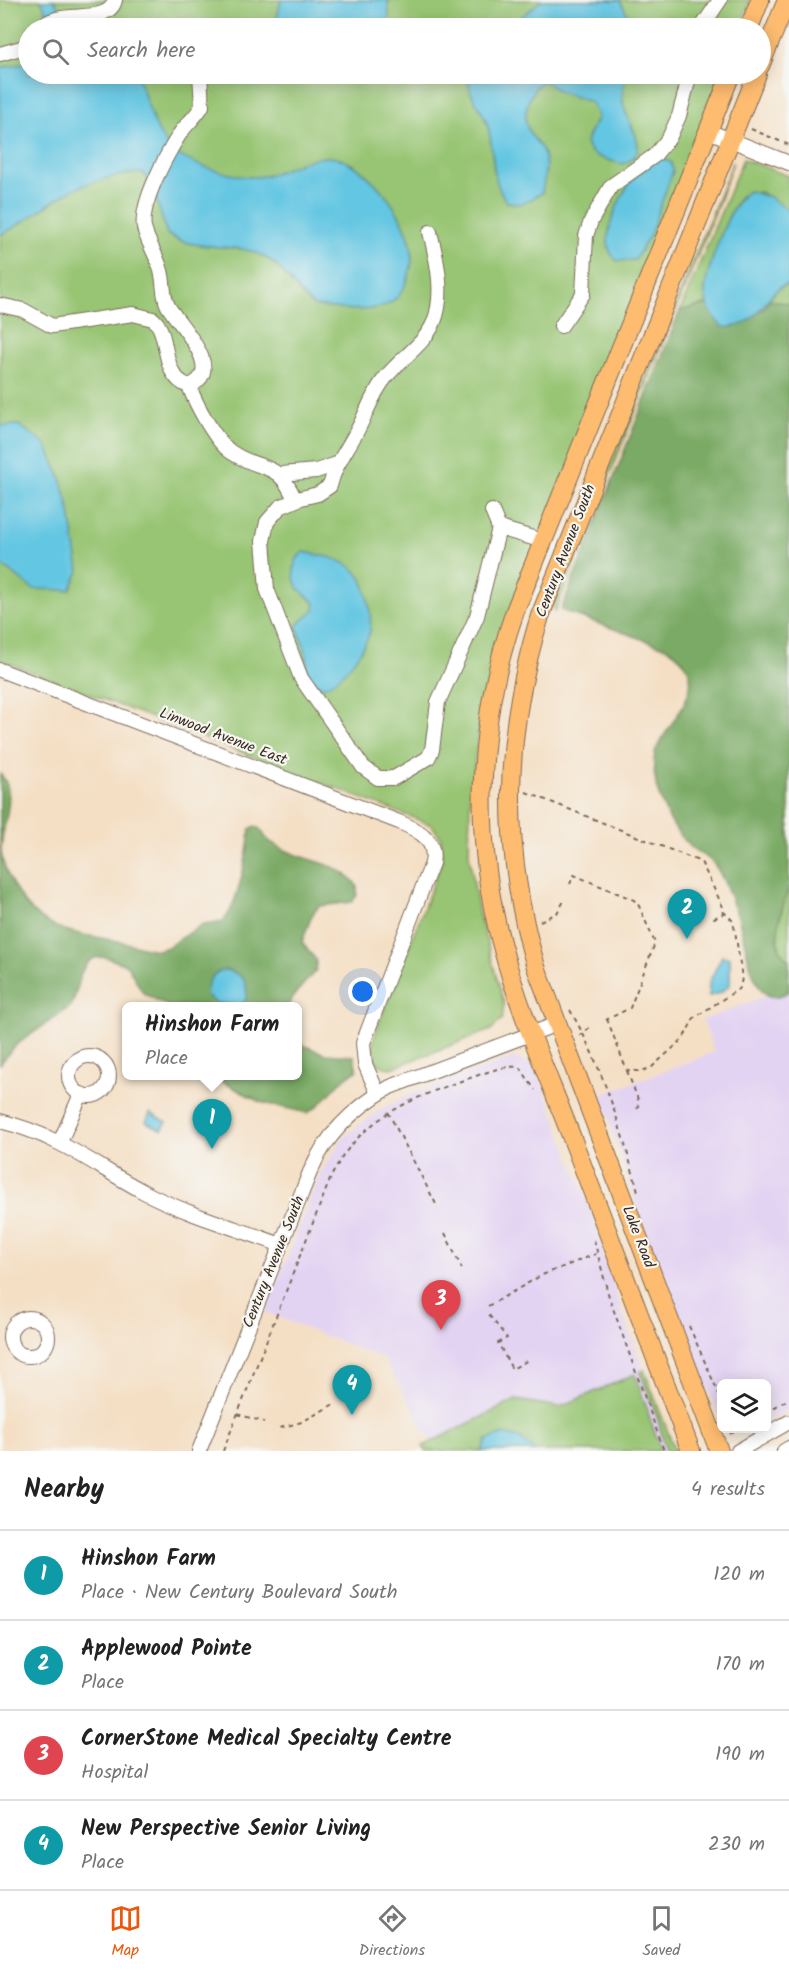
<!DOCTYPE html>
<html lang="en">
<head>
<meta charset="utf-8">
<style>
  body { margin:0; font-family:Kalam,sans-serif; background:#f6f6f6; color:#222 }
  .controls { position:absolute; right:18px; bottom:18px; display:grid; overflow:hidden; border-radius:9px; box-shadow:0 3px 15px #0003 }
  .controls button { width:54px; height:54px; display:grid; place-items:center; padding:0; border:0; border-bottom:2px solid #e0e0e0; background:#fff; color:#222; font:30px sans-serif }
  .you { position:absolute; left:363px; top:992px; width:21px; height:21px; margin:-15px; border:4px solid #fff; border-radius:50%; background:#1a73e8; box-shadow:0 0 0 9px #1a73e833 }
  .badge { display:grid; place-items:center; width:39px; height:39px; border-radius:50%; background:#ea580c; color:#fff; font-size:20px; font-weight:700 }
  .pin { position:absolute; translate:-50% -50px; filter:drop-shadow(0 2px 3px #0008) }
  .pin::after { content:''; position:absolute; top:32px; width:21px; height:18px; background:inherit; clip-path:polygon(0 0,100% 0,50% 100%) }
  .popup { position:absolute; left:122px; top:1002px; width:180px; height:78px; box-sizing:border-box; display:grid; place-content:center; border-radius:9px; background:#fff; filter:drop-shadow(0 2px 4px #0005); font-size:20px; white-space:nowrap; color:#767676 }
  .popup b { font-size:22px; color:#222 }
  .popup::after { content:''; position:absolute; left:50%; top:100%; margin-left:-12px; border:12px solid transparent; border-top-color:#fff }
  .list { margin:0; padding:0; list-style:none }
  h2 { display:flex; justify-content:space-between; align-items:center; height:78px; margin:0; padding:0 24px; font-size:26px }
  h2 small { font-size:20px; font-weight:400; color:#767676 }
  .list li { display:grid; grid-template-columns:39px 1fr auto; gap:18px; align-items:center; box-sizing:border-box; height:90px; padding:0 24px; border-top:2px solid #e0e0e0 }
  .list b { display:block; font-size:22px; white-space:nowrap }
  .list p { margin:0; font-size:20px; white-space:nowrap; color:#767676 }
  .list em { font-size:20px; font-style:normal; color:#767676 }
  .icon { flex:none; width:33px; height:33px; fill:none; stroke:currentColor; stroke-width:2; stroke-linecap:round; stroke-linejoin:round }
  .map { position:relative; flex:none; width:789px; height:1451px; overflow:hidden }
  .search { position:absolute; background:#fff; box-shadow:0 3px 15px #0003; left:18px; right:18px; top:18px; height:66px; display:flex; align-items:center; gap:15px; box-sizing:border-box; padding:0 21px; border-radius:33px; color:#767676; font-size:22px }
  .sheet { height:438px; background:#fff }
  nav { display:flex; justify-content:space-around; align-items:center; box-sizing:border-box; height:84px; border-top:2px solid #e0e0e0; background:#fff; font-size:16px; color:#767676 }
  nav a { display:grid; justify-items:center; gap:3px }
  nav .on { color:#ea580c }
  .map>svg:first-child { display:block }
  .built { fill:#e3d3f2 }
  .green { fill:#98c573; stroke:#6a7848; stroke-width:1.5 }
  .forest { fill:#7aaa65; stroke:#5a6a42; stroke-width:1.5 }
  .water { fill:#64c6e2; stroke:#507880; stroke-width:1.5 }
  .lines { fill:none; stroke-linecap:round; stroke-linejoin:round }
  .minor-casing { stroke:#7c6958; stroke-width:16 }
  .major-casing { stroke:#7c6958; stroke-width:20 }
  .path { stroke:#7c6958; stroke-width:2; stroke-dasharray:4.5 4.5; stroke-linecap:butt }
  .minor { stroke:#fff; stroke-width:14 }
  .major { stroke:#fdbc70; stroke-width:18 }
  .labels { text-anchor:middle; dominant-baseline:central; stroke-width:4.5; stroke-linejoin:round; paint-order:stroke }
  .street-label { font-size:15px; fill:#3b2a1e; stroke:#f6f6f2 }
</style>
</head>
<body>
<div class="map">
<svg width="789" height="1451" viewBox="0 0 789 1451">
  <rect width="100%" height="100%" fill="#f6f6f2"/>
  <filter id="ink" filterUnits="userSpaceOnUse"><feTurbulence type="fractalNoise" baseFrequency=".0167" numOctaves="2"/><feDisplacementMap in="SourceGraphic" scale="12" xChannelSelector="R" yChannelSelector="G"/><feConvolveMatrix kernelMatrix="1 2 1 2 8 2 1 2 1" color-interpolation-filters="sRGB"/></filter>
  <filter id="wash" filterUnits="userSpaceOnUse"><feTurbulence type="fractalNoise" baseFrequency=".008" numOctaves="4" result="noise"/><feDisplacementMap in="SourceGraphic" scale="24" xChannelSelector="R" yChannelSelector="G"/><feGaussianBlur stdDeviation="1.35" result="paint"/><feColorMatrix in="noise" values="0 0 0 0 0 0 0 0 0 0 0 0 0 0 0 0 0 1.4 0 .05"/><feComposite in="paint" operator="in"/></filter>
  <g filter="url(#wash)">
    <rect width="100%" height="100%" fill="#f4dfc4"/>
    <g class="built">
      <polygon points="789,987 789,1409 767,1422 766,1384 722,1384 721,1421 644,1228 601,1095 714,1052 703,1020"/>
      <polygon points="514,1057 535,1066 596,1224 617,1299 675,1451 437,1451 384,1359 265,1312 321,1172 343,1138 378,1111 406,1096"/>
    </g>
    <g class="green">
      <path d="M0 0H751L740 28H28V74H722L483 699 470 798 469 855 479 914 504 1004 502 1019 491 1030 392 1068C369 1067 371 1047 376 1031L442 861 441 838 432 825 0 660Z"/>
      <path d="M743 159 789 176V211L760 192 741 196C727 212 700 285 708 304L680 311Z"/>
      <polygon points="733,162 717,207 555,612 553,606"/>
      <polygon points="789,284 789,304 769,300 777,289"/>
      <path d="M789 886V960C767 947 783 906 789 886Z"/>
      <polygon points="644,1370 672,1443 675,1451 666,1451 658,1420 640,1372"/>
      <polygon points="635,1374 661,1451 426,1451 423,1446 516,1400 560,1407"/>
    </g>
    <g class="forest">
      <path d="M769 300 789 304V886C783 906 767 947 789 960V992C780 996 772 1000 764 992 748 977 745 935 737 914 730 898 725 878 714 864 709 857 699 854 692 848 667 825 650 786 655 752 671 716 719 679 667 648L561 610 680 311 708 304 721 325 732 327 764 308Z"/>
      <path d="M0 774C19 791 1 828 1 850 2 865 9 879 17 892 41 931 71 932 112 940 127 942 142 948 157 950L168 947 203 924 222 922C238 908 248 851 250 829L255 826C262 829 262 833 267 839 272 844 281 848 287 851 310 862 342 863 357 886V895L352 902 319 906 312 915 302 942 316 960V970L295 994 288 1006H236L246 1000C248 983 243 975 227 970L213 976 207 988 225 1005 234 1006H168L143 993 127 965 105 957 94 958C76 968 80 989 71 1006L15 1046 0 1064Z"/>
      <path d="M298 1043 325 1054 354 1056 357 1071C336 1080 328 1102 307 1113L260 1102 212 1076H298Z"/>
    </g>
    <g class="water">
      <polygon points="41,0 54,0 73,28 54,28"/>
      <polygon points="281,0 388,0 389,18 385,28 275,28"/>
      <polygon points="542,0 620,0 634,28 508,28"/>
      <path d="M28 63V74H136C148 98 153 137 177 154 195 166 243 181 264 176 286 171 308 156 330 157 365 159 412 220 412 255 412 271 405 295 390 303 368 315 337 308 314 306 294 292 285 266 261 255 231 241 196 253 167 234L151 182 143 173C122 173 86 182 67 193 44 206 24 224 0 235V68Z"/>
      <path d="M469 74H627C623 83 621 97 624 107 629 127 653 152 623 164 611 161 582 156 587 139 589 132 595 124 598 117L591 102 560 92 544 81C529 88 521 117 529 131 533 140 542 145 544 155 548 168 544 180 542 193L522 204 507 202C488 178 496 147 486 121 480 105 465 92 469 74Z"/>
      <path d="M661 158 671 162 673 171 650 235 635 260 618 261C594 247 620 193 634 178 642 170 652 164 661 158Z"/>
      <path d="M749 191 770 197 789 211V284C764 288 762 330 723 327 715 321 704 302 705 291 706 270 731 198 749 191Z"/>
      <polygon points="19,425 46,445 62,481 70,512 79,571 70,590 33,589 0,564 0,426"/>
      <path d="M304 552C323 555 351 560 361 578 368 591 374 623 368 637 360 655 342 680 323 687 300 674 311 671 305 650 303 642 299 634 297 626L314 610 315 603C310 598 300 592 297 586 291 574 293 558 304 552Z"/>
      <polygon points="722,956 730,958 730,985 720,993 709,996 709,983"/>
      <path d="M224 970C242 972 249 982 246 1000L239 1006 217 1003 207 996C205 985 212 972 224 970Z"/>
      <polygon points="150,1113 167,1122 162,1130 146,1122"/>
      <polygon points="504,1434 519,1438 535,1451 482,1451 487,1440"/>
    </g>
  </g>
  <g filter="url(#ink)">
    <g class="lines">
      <g class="minor-casing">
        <g id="minor">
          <path d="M41 28C57 7 109 27 115 0"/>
          <polyline points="701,28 720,0"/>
          <polyline points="0,54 28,46"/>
          <polyline points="708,131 789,163"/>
          <path d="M430 232C437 260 445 294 434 322 425 344 400 359 386 377 373 392 367 412 358 429 348 449 335 464 330 486L318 494 301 498 280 507 267 522 263 541 267 589 301 678 363 767 378 778H394L428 758 432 750 438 702 477 616 499 528"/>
          <path d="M0 305 23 310 52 326 133 314 153 319C171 333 159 376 189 386 196 404 215 441 231 452 262 473 278 459 295 500"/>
          <polyline points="561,326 583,294 586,236 591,221 611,186 654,156 669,138 679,116 690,74"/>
          <path d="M189 386C228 371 177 323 168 306 163 297 164 285 162 275 159 258 148 244 144 228 140 203 166 156 179 135 186 124 196 117 202 106L200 74"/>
          <polyline points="281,474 316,471 337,464"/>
          <polyline points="492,511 499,528 543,541"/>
          <path d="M0 670 399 822C418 830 437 839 432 863L363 1043 365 1064 378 1094"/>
          <circle cx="89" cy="1076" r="20"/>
          <path d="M0 1121C60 1136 92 1164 144 1192 186 1214 236 1228 281 1245"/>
          <polyline points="60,1142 81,1094"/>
          <circle cx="29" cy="1337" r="19"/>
          <path d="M199 1451 310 1172C326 1134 355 1107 390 1087L557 1024"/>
          <polyline points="738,1451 789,1422"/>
          <polyline points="784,1451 789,1448"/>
        </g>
      </g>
      <g class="major-casing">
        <g id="major">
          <polyline points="749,28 760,0"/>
          <polyline points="760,66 787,0"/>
          <path d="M691 1451C652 1349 614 1247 575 1146 550 1080 520 1014 502 946 472 835 477 720 515 611L731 74"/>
          <path d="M719 1451 536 967C501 846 503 736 540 616L757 74"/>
        </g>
      </g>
      <g class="path">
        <polyline points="751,129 789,145"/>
        <polyline points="526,792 701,862 724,909 723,914 712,919"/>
        <polyline points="570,884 574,875 634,900 639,906 655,943 630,1008 606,1020"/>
        <polyline points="540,921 557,913 564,901"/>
        <path d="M570 1010C603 1067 622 1131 639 1195"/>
        <polyline points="607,1019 627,1071 642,1071 652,1067 683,1039 694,1018 740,988 742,978 735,930 732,920 724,912"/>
        <polyline points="579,1036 590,1027"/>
        <polyline points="627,1071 639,1102 637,1111"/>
        <polyline points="388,1112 438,1208"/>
        <polyline points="445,1233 462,1269"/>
        <polyline points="594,1240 609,1297 664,1451"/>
        <polyline points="488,1306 542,1275 596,1254"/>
        <polyline points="489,1315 507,1338 498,1343 512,1369 530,1359"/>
        <polyline points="689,1326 722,1401"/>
        <polyline points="766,1412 789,1399"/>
        <polyline points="237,1414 264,1422"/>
        <polyline points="280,1428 302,1422 334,1404"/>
        <polyline points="730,1434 739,1428"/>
        <path d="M223 1451 331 1177C359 1118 412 1098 470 1078 485 1073 504 1065 520 1067L535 1090"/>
      </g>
      <use href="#minor" class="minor"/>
      <use href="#major" class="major"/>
    </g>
  </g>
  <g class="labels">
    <g class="street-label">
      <text transform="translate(566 551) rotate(-69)">Century Avenue South</text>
      <text transform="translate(223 737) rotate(21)">Linwood Avenue East</text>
      <text transform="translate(638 1237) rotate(69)">Lake Road</text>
      <text transform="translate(274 1262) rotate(-68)">Century Avenue South</text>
    </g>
  </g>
</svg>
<div class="controls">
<button><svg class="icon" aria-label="layers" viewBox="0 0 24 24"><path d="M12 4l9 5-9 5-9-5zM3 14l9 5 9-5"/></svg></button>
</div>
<div class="you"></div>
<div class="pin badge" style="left:212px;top:1149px;background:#0f9aa8">1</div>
<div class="popup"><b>Hinshon Farm</b>Place</div>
<div class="pin badge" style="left:687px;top:939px;background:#0f9aa8">2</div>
<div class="pin badge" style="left:441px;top:1330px;background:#e0444e">3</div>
<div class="pin badge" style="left:352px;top:1415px;background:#0f9aa8">4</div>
<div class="search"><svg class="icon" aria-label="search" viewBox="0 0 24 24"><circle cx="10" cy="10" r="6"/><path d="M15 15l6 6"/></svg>Search here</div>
</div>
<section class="sheet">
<h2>Nearby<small>4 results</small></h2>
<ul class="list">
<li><span class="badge" style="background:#0f9aa8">1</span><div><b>Hinshon Farm</b><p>Place · New Century Boulevard South</p></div><em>120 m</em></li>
<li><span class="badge" style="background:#0f9aa8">2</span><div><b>Applewood Pointe</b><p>Place</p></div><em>170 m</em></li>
<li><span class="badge" style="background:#e0444e">3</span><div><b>CornerStone Medical Specialty Centre</b><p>Hospital</p></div><em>190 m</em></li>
<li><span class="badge" style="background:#0f9aa8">4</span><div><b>New Perspective Senior Living</b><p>Place</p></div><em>230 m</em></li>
</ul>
</section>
<nav>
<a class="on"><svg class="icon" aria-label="map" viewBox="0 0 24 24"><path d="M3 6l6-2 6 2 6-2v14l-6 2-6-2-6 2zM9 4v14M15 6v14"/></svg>Map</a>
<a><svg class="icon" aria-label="directions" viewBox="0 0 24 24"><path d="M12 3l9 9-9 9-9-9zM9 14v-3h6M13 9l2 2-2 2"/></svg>Directions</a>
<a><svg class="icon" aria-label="saved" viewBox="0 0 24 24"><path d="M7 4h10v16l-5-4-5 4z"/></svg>Saved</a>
</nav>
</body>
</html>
